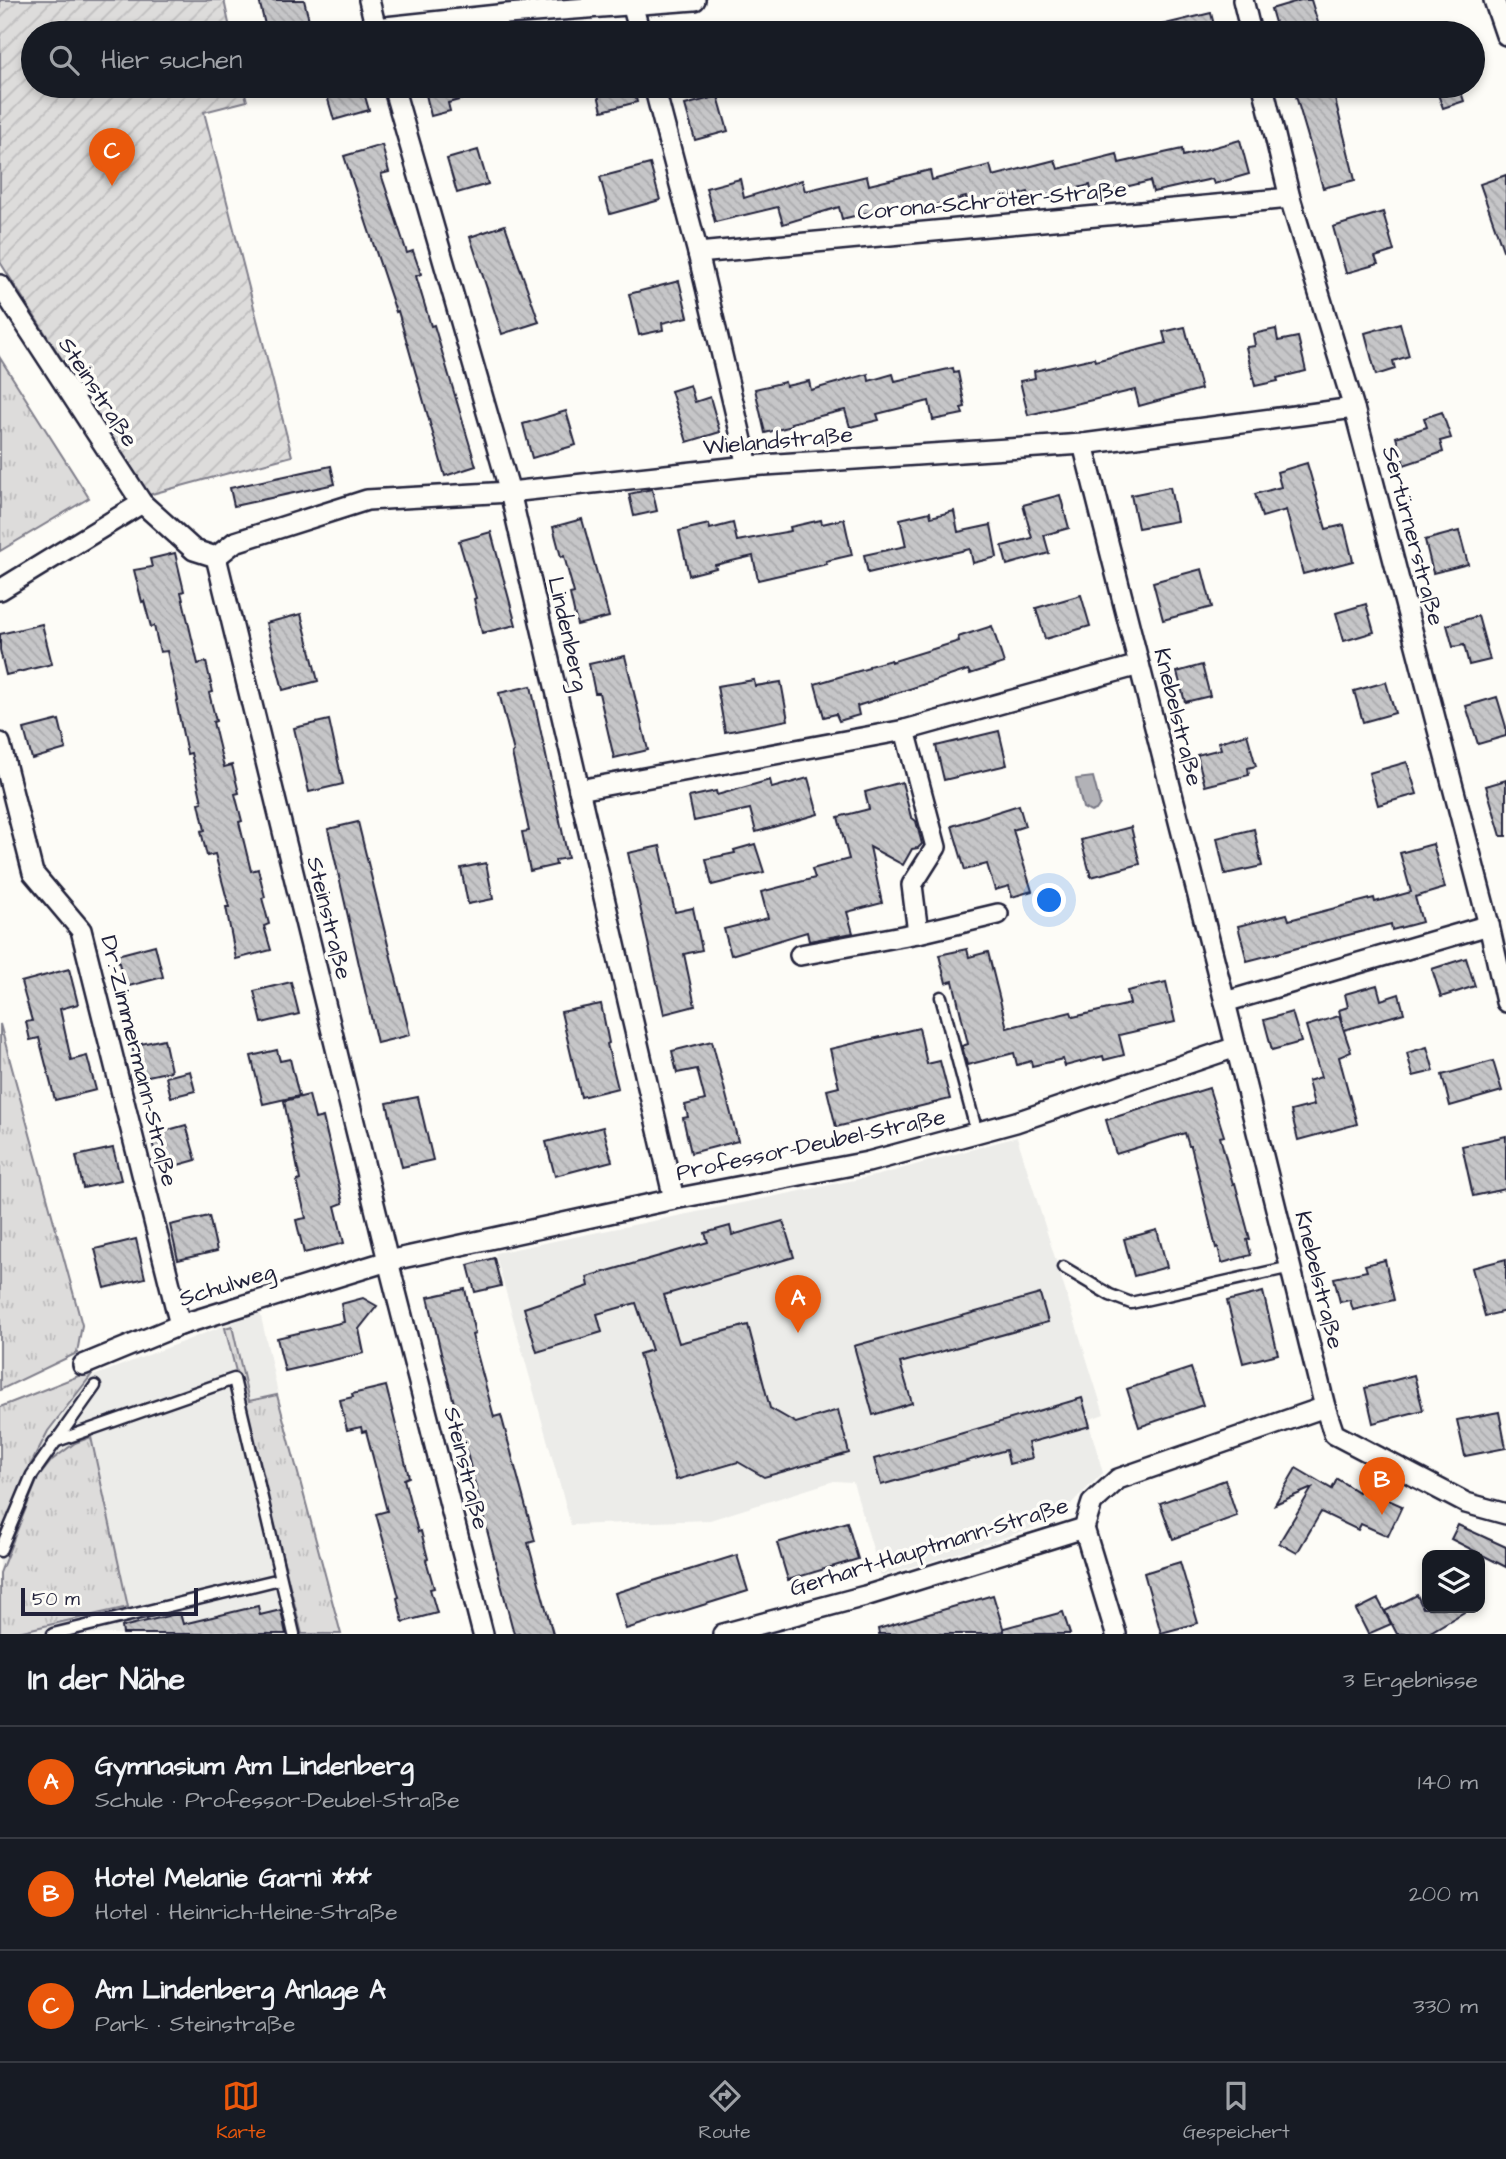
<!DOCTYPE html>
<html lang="de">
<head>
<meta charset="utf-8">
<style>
  body { margin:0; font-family:"Architects Daughter",sans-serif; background:#242831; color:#f1f3f6 }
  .controls { position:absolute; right:21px; bottom:21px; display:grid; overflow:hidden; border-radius:14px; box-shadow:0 4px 10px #0003 }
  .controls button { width:63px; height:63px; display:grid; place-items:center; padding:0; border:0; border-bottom:2px solid #363941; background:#171b24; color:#f1f3f6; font:35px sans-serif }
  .scale { position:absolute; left:21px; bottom:18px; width:177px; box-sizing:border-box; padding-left:7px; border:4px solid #22223b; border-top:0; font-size:19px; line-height:24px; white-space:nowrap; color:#22223b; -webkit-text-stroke:5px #fdfcf7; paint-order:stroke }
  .you { position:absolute; left:1050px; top:901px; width:24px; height:24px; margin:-18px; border:5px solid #fff; border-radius:50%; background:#1a73e8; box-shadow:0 0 0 10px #1a73e833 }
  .badge { display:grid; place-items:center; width:46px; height:46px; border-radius:50%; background:#ea580c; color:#fff; font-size:23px; font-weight:700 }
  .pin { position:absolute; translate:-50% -58px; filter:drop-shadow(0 2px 4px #0008) }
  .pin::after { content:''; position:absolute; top:37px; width:24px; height:21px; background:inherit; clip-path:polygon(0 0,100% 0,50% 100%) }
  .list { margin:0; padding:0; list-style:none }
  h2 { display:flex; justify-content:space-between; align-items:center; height:91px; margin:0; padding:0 28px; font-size:30px }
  h2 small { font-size:23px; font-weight:400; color:#9ea1a6 }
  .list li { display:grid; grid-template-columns:46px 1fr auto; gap:21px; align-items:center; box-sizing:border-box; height:112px; padding:0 28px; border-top:2px solid #363941 }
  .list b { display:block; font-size:26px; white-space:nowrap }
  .list p { margin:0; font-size:23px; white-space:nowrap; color:#9ea1a6 }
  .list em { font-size:23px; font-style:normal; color:#9ea1a6 }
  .icon { flex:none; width:38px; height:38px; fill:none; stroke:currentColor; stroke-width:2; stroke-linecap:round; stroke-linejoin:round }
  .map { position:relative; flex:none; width:1506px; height:1634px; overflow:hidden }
  .search { position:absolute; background:#171b24; box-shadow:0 4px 10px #0003; left:21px; right:21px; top:21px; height:77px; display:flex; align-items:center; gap:18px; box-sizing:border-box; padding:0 24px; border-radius:38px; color:#9ea1a6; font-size:26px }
  .sheet { height:427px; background:#171b24 }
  nav { display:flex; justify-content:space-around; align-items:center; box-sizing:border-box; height:98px; border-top:2px solid #363941; background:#171b24; font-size:19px; color:#9ea1a6 }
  nav a { display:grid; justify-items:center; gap:4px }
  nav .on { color:#ea580c }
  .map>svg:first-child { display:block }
  .built { fill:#ecece9 }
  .grass { fill:url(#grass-tufts); stroke:#807f8b; stroke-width:2 }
  .garden { fill:url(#garden-furrows); stroke:#807f8b; stroke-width:2 }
  .water { fill:#b2b2b7; stroke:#787885; stroke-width:2 }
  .building { fill:url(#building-back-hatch); stroke:#22223b; stroke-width:2 }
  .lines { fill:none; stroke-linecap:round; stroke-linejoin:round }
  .lane-casing { stroke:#22223b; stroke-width:15 }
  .street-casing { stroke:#22223b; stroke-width:24 }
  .lane { stroke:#fdfcf7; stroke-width:10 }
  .street { stroke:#fdfcf7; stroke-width:19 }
  .labels { text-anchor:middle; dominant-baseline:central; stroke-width:7; stroke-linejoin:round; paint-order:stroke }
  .street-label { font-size:23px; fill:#22223b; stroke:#fdfcf7 }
</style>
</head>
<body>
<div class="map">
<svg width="1506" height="1634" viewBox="0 0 1506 1634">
  <defs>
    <pattern id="grass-tufts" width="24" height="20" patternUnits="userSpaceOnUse" patternTransform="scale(1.75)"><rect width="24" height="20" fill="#dddcdb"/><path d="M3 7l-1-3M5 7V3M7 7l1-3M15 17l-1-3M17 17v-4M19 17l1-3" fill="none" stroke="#bdbcbd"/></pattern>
    <pattern id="garden-furrows" width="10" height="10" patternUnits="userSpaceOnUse" patternTransform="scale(1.75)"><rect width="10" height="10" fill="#dddcdb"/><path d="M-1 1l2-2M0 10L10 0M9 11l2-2" fill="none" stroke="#bdbcbd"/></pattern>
    <pattern id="building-back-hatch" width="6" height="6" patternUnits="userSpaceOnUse" patternTransform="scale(1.75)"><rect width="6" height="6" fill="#c6c6c8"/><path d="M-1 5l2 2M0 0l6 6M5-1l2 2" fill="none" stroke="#aaaaad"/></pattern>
  </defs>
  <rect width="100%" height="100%" fill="#fdfcf7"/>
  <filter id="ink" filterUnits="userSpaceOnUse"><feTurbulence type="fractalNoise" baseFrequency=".0143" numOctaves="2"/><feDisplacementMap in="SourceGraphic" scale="14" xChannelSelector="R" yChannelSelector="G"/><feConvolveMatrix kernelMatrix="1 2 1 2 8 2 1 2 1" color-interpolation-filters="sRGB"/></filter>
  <g filter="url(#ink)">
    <g class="built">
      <polygon points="1017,1137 1104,1414 1088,1420 1103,1473 1053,1521 961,1552 881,1576 853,1482 834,1481 710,1520 571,1525 495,1253 879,1175"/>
      <polygon points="260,1312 331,1634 0,1634 0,1412"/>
    </g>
    <g class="grass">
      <polygon points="0,358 89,498 0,551"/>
      <polygon points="0,1024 82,1325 77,1353 0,1390"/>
      <polygon points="232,1326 249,1401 277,1395 341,1634 302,1634 225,1328"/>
      <polygon points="96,1369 48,1431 30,1466 0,1535 0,1407"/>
      <polygon points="91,1437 128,1607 9,1634 0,1634 0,1573 38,1478 52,1460 75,1443"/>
    </g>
    <polygon class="garden" points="0,0 224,0 231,33 33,33 33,86 243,86 247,101 204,112 292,456 148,495 0,262"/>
    <polygon class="water" points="1093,777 1100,804 1096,810 1091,812 1083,808 1076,779"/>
    <g class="building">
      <polygon points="259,0 304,0 310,24 267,33"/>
      <polygon points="1301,0 1311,0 1320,29 1308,33 1278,33 1271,9"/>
      <polygon points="1211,13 1216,33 1158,33 1157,26"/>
      <polygon points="337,86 362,86 369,110 334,120 325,89"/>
      <polygon points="424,86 488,86 489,92 448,103 450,111 431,116"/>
      <polygon points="596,86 633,86 637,102 602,111"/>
      <polygon points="1293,86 1326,86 1329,96 1334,95 1355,180 1323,188"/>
      <polygon points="1435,86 1459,86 1464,101 1443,108"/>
      <polygon points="718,96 728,131 695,140 685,105"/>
      <polygon points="1240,140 1249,174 1214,184 1212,179 1153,192 1150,181 1092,195 1090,185 1030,200 1028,192 969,208 966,197 906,213 903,204 842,219 839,207 783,224 778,207 715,222 706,188 740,179 744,198 802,180 805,191 867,176 869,185 930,170 932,180 990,165 993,176 1055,160 1058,169 1117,154 1119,163 1182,149 1183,156"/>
      <polygon points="382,145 389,172 381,174 407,253 413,251 421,274 416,276 431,326 434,325 476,466 445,476 398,311 396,312 344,156"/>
      <polygon points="478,150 488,184 457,193 447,159"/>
      <polygon points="650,164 660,200 610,214 600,177"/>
      <polygon points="1506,175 1506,249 1503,250 1480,184"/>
      <polygon points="1383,212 1394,251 1375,257 1378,264 1346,273 1333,227"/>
      <polygon points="505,225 539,322 502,334 470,237"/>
      <polygon points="679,281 688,317 662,323 663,330 639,335 629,294"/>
      <polygon points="1400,323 1409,356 1393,361 1395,369 1376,375 1365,333"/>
      <polygon points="1185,327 1201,389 1139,406 1135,390 1028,415 1020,381 1035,378 1034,371 1094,358 1095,361 1166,343 1163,332"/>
      <polygon points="1276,329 1278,341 1298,337 1306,371 1277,378 1278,381 1255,386 1246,347 1255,346 1253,334"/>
      <polygon points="953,368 954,373 958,372 965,407 961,408 963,414 933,420 929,401 877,414 879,420 850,427 845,410 791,423 792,426 765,433 755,389 785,382 786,386 809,381 811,390 868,374 869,381 893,374 895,381"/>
      <polygon points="690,385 695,402 710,397 720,432 687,442 671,391"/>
      <polygon points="566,411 576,445 532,458 523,424"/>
      <polygon points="1442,412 1451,438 1440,441 1443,452 1404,465 1396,437 1427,427 1424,418"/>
      <polygon points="1307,463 1326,529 1344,525 1353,561 1303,574 1286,510 1262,517 1255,494 1281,487 1277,472"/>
      <polygon points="331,466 335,484 234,506 230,488"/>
      <polygon points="1170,487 1177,521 1138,528 1131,495"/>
      <polygon points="652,489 657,511 634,516 629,494"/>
      <polygon points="1060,495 1069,528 1044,535 1049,553 1007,565 1002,546 1032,538 1023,505"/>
      <polygon points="954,511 958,532 991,525 997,557 973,563 970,549 868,573 864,555 906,546 900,519 930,512 931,517"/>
      <polygon points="582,519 609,617 577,625 570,594 574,593 564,556 561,557 553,527"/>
      <polygon points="844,519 852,555 826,561 827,564 758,580 753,556 715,565 716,568 689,575 679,531 709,524 710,529 733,523 737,541 791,531 790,527 821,520 822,524"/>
      <polygon points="1459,531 1468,564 1433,573 1425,540"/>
      <polygon points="491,532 516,625 482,633 474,599 476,598 459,541"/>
      <polygon points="175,553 184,591 181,592 198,664 206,662 213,692 209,693 216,721 213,722 224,767 232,765 239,793 235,794 242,821 239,822 251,871 258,869 265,897 262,898 269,924 264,926 271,950 236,959 226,907 229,907 215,854 207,856 201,831 205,830 199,803 202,802 191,753 187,754 176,701 178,700 167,651 160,652 154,626 151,627 144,601 142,602 134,570 152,567 150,559"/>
      <polygon points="1202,569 1212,607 1163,620 1153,582"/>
      <polygon points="1081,595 1090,626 1045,639 1036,608"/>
      <polygon points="1366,604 1374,632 1344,641 1336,613"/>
      <polygon points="301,614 318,681 283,690 266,623"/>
      <polygon points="1478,616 1490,660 1469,665 1464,645 1453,647 1447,625"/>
      <polygon points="42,624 52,664 6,675 0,650 0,634"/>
      <polygon points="992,626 1004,663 970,674 968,670 857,706 859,715 839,721 836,714 824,717 815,684 869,668 869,666 891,660 891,662 959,641 958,637"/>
      <polygon points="625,656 648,750 614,758 599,693 595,693 589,664"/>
      <polygon points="1202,665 1210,696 1185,702 1177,672"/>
      <polygon points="754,680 755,686 781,682 788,720 725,732 717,686"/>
      <polygon points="1386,682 1395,713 1363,722 1354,691"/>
      <polygon points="531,686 568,858 555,860 556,865 530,871 522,832 529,831 512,753 514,752 499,693"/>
      <polygon points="1497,697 1506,727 1506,736 1478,744 1466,706"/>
      <polygon points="59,720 66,749 32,759 24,729"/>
      <polygon points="329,720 343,784 309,792 294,728"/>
      <polygon points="999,731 1007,765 944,780 936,746"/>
      <polygon points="1247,734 1256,766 1248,768 1249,775 1205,786 1197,755 1221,749 1219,742"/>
      <polygon points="1407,762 1417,794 1378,805 1369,773"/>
      <polygon points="808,778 818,814 756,832 750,809 694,821 689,797 716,791 717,795 770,780 772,788"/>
      <polygon points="1506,780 1506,836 1501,836 1486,786"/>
      <polygon points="902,782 911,817 916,821 922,844 918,848 912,849 903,865 870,847 882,903 847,912 853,933 809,941 807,932 731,955 724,929 768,918 761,892 815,878 812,869 849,859 838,817 869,809 865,792"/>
      <polygon points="1019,805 1025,826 1013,830 1032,891 1012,897 1009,886 995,890 987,864 965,870 952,826"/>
      <polygon points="358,822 410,1035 377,1043 328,829"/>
      <polygon points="1131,827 1140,864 1091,877 1081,840"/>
      <polygon points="1254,829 1262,866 1225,874 1217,838"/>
      <polygon points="755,844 764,872 712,885 706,859 735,853 734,850"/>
      <polygon points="1433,844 1445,888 1415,897 1422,922 1392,930 1391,924 1247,961 1238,926 1287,914 1289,920 1374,898 1375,902 1411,892 1400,853"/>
      <polygon points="660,846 675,912 693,908 702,950 684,954 695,1006 664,1014 628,853"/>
      <polygon points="486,863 493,899 468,904 461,868"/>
      <polygon points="155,945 163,977 125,987 117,955"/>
      <polygon points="967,949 969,957 988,952 1007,1028 1071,1012 1073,1017 1130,1004 1127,991 1166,982 1175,1022 1119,1035 1124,1055 1104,1060 1103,1056 1065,1066 1063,1059 1032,1066 1031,1061 1017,1065 1014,1053 967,1065 962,1046 968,1044 953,981 946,983 939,955"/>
      <polygon points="1466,958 1475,986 1441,997 1432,969"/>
      <polygon points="69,969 78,1004 60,1009 71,1060 87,1056 96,1090 55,1100 39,1038 30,1040 26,1022 32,1021 21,982"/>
      <polygon points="291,982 299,1014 262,1023 254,991"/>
      <polygon points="1377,985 1381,1000 1399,994 1404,1013 1344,1030 1339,1010 1348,1007 1345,994"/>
      <polygon points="601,1004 609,1043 607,1044 618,1088 581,1097 561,1012"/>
      <polygon points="1292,1012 1301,1042 1272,1050 1264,1020"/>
      <polygon points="1339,1016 1351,1052 1339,1057 1357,1124 1298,1140 1291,1111 1314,1105 1308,1081 1321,1077 1306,1026"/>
      <polygon points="919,1028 927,1064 940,1061 950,1099 836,1127 827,1090 839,1087 830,1049"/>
      <polygon points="164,1039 171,1071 139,1078 132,1046"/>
      <polygon points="712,1041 738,1141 691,1153 683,1118 688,1117 685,1105 705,1100 697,1069 677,1073 672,1051"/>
      <polygon points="1427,1047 1434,1071 1413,1076 1407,1053"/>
      <polygon points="277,1050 280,1061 290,1059 299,1096 263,1104 251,1056"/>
      <polygon points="1493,1061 1502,1091 1450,1106 1442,1075"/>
      <polygon points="190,1071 195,1091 171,1097 166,1077"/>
      <polygon points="1209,1088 1224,1136 1220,1137 1233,1184 1235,1183 1250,1239 1247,1240 1251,1255 1222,1263 1218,1247 1216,1248 1191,1146 1189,1146 1185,1133 1116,1154 1106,1120"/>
      <polygon points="309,1095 315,1119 323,1117 343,1203 335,1206 344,1243 304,1253 296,1220 306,1218 297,1181 300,1180 284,1101"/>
      <polygon points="418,1097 433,1160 402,1167 387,1103"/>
      <polygon points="186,1125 196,1160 160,1170 150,1135"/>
      <polygon points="603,1127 612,1161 555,1176 546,1142"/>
      <polygon points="1506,1136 1506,1189 1473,1196 1462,1146"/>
      <polygon points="113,1148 121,1180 83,1188 76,1156"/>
      <polygon points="209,1216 217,1251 178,1260 170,1225"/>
      <polygon points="783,1221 794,1257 664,1295 679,1343 748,1325 770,1408 796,1423 838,1410 849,1453 764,1477 738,1462 676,1480 639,1354 652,1350 636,1303 597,1314 602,1332 537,1352 524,1308 589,1286 587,1277 708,1242 705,1233 730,1226 732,1235"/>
      <polygon points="1157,1230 1167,1267 1134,1276 1124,1239"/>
      <polygon points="136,1239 145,1278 105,1288 95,1249"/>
      <polygon points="494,1258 501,1286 475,1292 468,1265"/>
      <polygon points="1506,1259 1506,1311 1485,1316 1472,1268"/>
      <polygon points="1385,1260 1394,1300 1353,1310 1350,1300 1340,1302 1334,1278 1367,1271 1365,1265"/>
      <polygon points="465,1289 475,1334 472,1335 494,1417 501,1415 535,1541 528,1543 553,1634 514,1634 441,1353 428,1297"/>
      <polygon points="1263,1292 1278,1354 1243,1363 1227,1301"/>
      <polygon points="1040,1294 1048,1322 900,1363 912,1403 873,1415 854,1346"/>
      <polygon points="363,1298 377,1306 359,1329 364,1353 285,1371 277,1338 344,1322 341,1304"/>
      <polygon points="1191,1368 1203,1405 1139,1427 1127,1389"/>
      <polygon points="1414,1375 1423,1410 1373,1423 1365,1388"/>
      <polygon points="386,1386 409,1477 404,1479 418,1532 421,1531 428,1559 426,1560 434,1588 430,1589 437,1613 403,1622 397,1598 399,1597 376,1514 387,1511 366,1431 362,1432 361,1427 347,1430 340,1400 353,1397 352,1394"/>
      <polygon points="1082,1398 1090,1426 1028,1443 1032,1458 1009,1464 1006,1450 881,1485 874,1459"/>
      <polygon points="1499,1412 1506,1448 1465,1456 1457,1420"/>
      <polygon points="1296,1468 1332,1489 1337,1479 1358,1492 1359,1490 1374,1497 1375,1494 1402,1506 1388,1536 1361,1524 1358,1530 1321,1512 1297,1553 1279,1543 1312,1488 1275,1504"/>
      <polygon points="1225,1480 1237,1516 1173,1539 1160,1503"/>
      <polygon points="847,1522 858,1559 788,1580 777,1543"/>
      <polygon points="1458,1525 1506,1547 1506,1567 1451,1539"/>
      <polygon points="737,1555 748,1591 626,1629 615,1593"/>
      <polygon points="1180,1562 1198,1623 1161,1633 1144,1573"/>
      <polygon points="993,1595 1004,1631 992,1634 879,1634 878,1629"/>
      <polygon points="1417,1595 1423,1608 1471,1608 1427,1634 1397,1634 1385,1611"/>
      <polygon points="1378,1599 1391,1624 1368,1634 1356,1610"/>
      <polygon points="258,1606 260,1615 281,1610 286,1634 123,1634 122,1627 180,1613 183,1624"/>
      <polygon points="1063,1612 1070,1634 1004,1634 1004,1628"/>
    </g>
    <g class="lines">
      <g class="lane-casing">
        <g id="lane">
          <polyline points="941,997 977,1133"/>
          <polyline points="1063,1267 1110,1295 1131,1303 1291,1267"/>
          <polyline points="54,1442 234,1379 294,1634"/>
          <polyline points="0,1551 32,1475 95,1386"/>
          <polyline points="53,1634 280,1579"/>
        </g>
      </g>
      <g class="street-casing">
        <g id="street">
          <polyline points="369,0 377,33"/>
          <polyline points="1243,0 1251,33"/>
          <polyline points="1494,0 1506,35"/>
          <polyline points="632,4 640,33"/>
          <polyline points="376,28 507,14 695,0"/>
          <polyline points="393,86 510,492 674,1199"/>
          <polyline points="654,86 698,253 748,466"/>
          <polyline points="1263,86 1290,198 1354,408 1489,925 1506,1002"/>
          <polyline points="698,253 1290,198"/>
          <polyline points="0,285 142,503 194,550 216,557 388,1261 483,1634"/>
          <polyline points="1083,444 1225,1002 1325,1407 1334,1434 1466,1503 1506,1514"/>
          <polyline points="216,557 235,542 367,500 510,492 748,466 1083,444 1354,408"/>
          <polyline points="0,590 142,503"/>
          <polyline points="0,743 33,873 81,930 180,1325"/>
          <polyline points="579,790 905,730 1139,665"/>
          <polyline points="918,933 998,914"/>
          <polyline points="800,955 918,933 912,885 936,847 905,730"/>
          <polyline points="1225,1002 1489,925"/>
          <polyline points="83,1365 180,1325 388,1261 674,1199 868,1162 1016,1122 1236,1047"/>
          <polyline points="1084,1528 1116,1634"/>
          <polyline points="723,1634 865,1596 1084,1528 1092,1503 1118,1479 1325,1407"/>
        </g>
      </g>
      <use href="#lane" class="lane"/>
      <use href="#street" class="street"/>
    </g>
  </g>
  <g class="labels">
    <g class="street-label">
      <text transform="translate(992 201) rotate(-5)">Corona-Schröter-Straße</text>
      <text transform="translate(98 392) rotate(57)">Steinstraße</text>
      <text transform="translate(778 441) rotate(-5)">Wielandstraße</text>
      <text transform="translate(1413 536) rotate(75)">Sertürnerstraße</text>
      <text transform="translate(568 634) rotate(77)">Lindenberg</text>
      <text transform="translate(1178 717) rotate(76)">Knebelstraße</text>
      <text transform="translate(329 918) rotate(76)">Steinstraße</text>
      <text transform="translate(139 1061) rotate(76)">Dr.-Zimmermann-Straße</text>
      <text transform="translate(811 1145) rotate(-12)">Professor-Deubel-Straße</text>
      <text transform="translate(1319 1280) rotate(76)">Knebelstraße</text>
      <text transform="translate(227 1285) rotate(-17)">Schulweg</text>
      <text transform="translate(466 1468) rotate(76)">Steinstraße</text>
      <text transform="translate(929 1547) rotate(-17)">Gerhart-Hauptmann-Straße</text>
    </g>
  </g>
</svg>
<div class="controls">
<button><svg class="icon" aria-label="layers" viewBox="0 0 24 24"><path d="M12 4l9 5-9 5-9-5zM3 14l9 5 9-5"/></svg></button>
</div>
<div class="scale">50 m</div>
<div class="you"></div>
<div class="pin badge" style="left:798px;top:1333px">A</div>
<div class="pin badge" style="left:1382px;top:1515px">B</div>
<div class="pin badge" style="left:112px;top:186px">C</div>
<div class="search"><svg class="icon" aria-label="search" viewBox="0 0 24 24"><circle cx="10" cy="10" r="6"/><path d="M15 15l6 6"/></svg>Hier suchen</div>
</div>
<section class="sheet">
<h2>In der Nähe<small>3 Ergebnisse</small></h2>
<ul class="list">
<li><span class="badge">A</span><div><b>Gymnasium Am Lindenberg</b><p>Schule · Professor-Deubel-Straße</p></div><em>140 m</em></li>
<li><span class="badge">B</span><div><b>Hotel Melanie Garni ***</b><p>Hotel · Heinrich-Heine-Straße</p></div><em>200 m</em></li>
<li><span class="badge">C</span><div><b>Am Lindenberg Anlage A</b><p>Park · Steinstraße</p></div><em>330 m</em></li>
</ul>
</section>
<nav>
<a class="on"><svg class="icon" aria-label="map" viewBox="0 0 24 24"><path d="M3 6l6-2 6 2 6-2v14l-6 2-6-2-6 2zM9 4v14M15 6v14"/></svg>Karte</a>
<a><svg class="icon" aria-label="directions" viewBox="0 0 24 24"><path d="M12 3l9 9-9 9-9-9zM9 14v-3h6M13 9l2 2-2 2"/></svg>Route</a>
<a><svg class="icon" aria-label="saved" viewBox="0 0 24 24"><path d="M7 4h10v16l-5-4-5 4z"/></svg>Gespeichert</a>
</nav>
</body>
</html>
